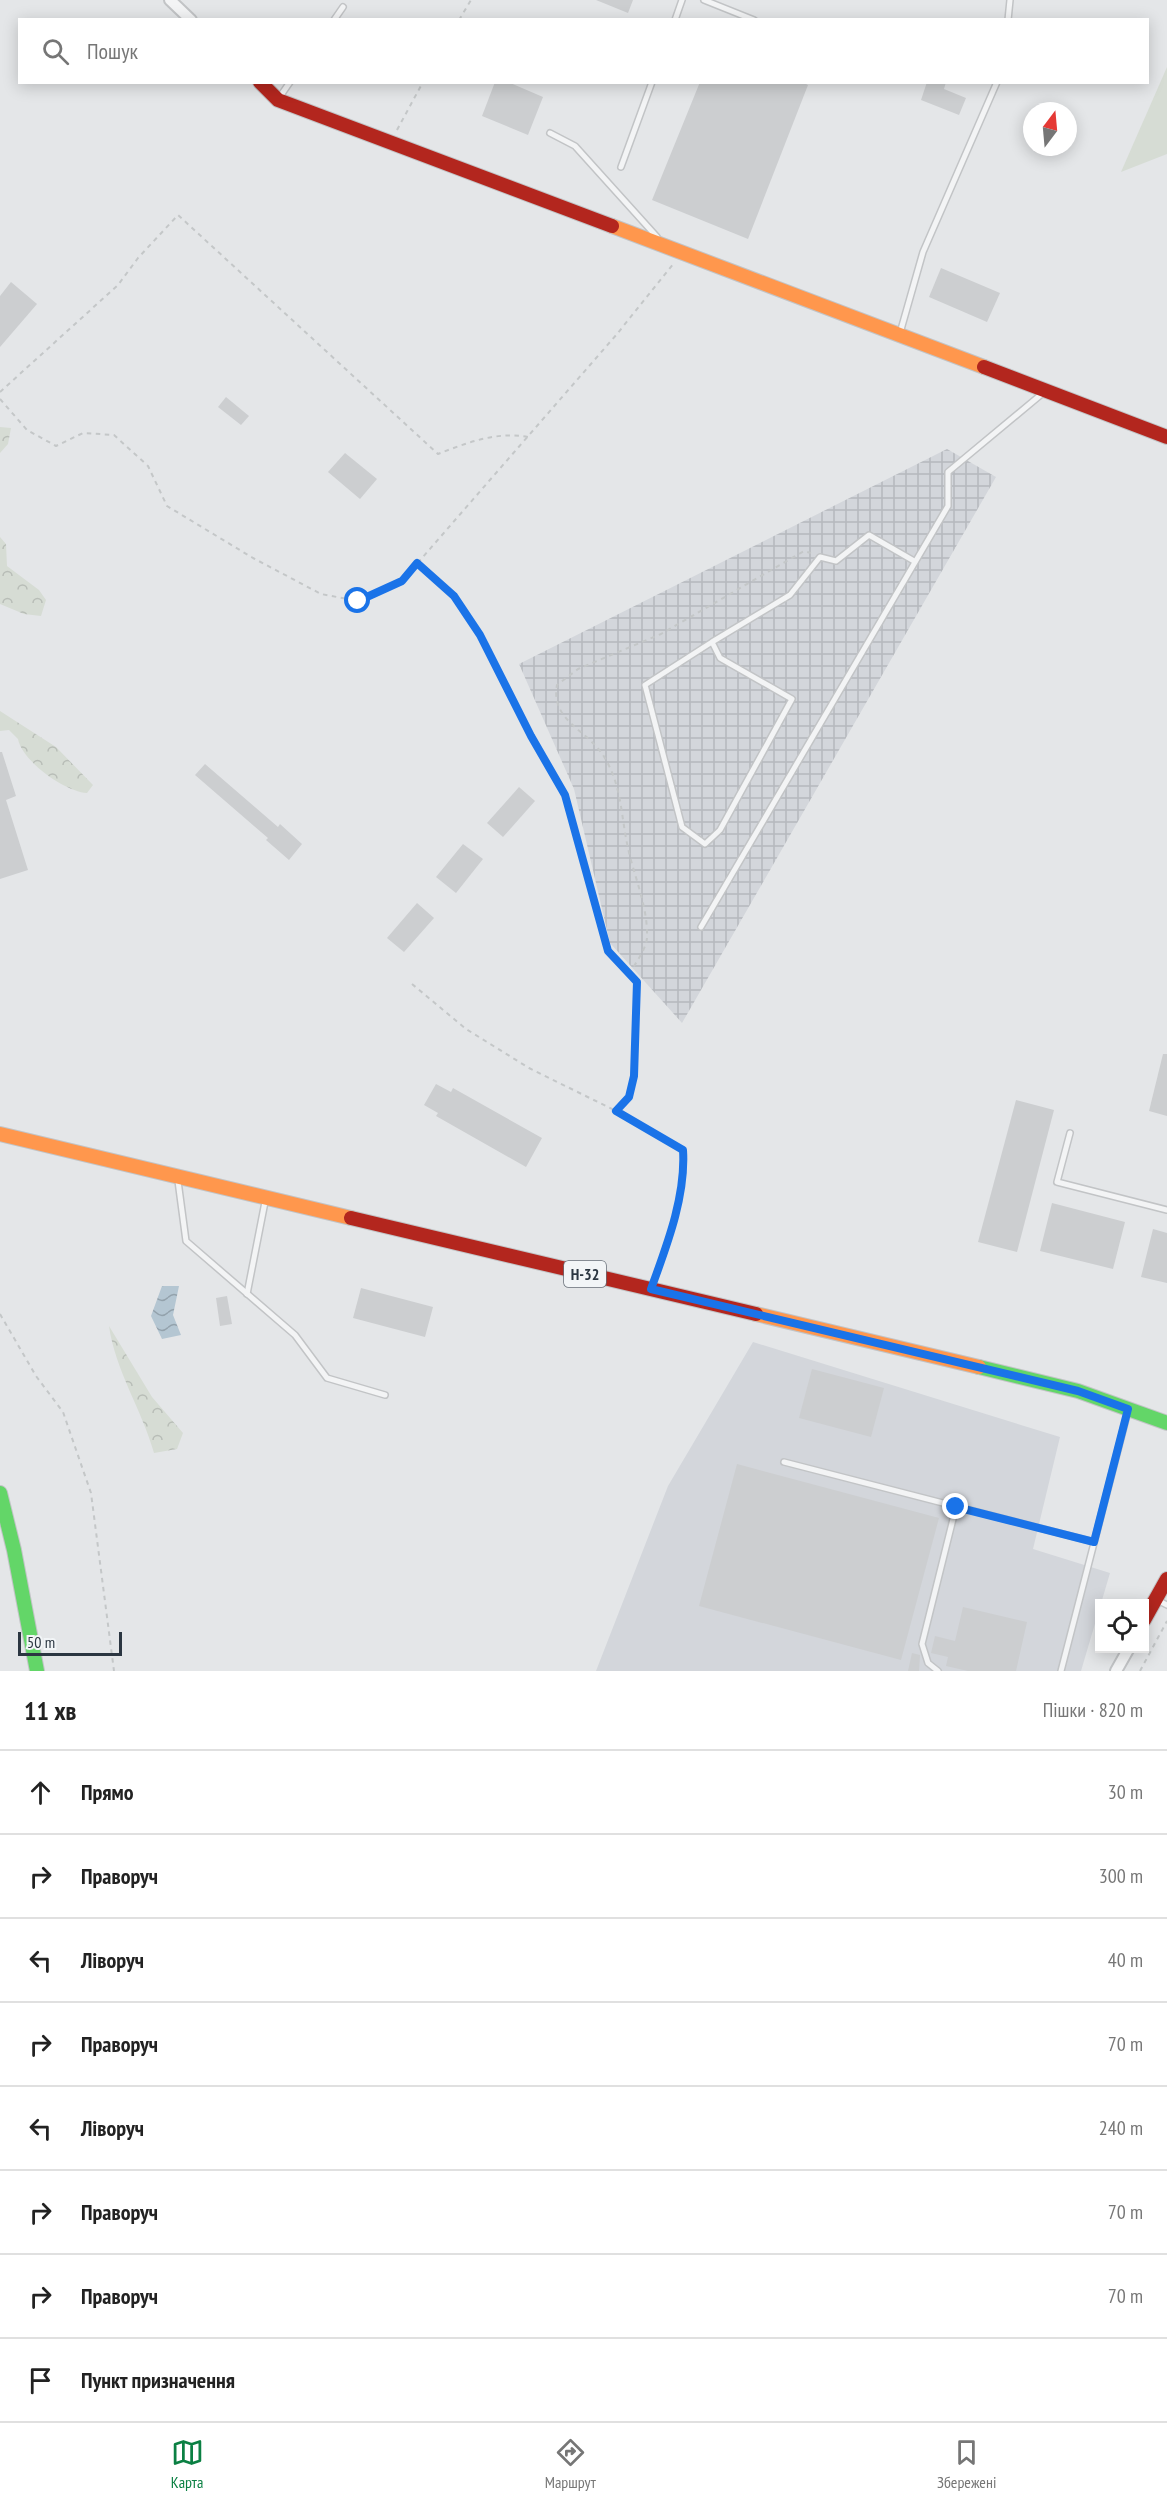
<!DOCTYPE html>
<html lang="uk">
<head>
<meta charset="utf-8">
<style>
  body { margin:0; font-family:"PT Sans Narrow",sans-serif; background:#f6f6f6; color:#222 }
  .controls { position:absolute; right:18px; bottom:18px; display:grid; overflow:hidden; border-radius:0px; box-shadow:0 3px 15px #0003 }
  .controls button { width:54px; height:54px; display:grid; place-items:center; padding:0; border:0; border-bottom:2px solid #e0e0e0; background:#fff; color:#222; font:30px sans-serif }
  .compass { position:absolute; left:1023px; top:102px; width:54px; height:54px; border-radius:50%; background:#fff; box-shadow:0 3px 15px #0003; rotate:16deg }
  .scale { position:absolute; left:18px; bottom:15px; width:104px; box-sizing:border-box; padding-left:6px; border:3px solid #2b3641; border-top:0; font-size:16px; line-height:21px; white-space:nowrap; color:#2b3641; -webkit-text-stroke:4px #f2f5f7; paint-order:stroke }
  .stop { position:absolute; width:18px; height:18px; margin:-14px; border:4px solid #1a73e8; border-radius:50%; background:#fff }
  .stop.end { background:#1a73e8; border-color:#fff; box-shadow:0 2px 6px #0008 }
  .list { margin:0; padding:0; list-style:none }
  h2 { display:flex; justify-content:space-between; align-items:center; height:78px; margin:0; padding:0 24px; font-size:26px }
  h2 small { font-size:20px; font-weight:400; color:#767676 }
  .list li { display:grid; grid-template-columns:39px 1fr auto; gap:18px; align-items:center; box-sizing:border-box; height:84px; padding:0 24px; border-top:2px solid #e0e0e0 }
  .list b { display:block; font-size:22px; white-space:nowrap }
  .list em { font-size:20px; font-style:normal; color:#767676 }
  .icon { flex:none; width:33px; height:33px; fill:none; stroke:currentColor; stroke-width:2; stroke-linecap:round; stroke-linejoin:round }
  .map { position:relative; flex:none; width:1167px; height:1671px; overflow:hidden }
  .search { position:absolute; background:#fff; box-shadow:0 3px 15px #0003; left:18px; right:18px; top:18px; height:66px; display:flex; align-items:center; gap:15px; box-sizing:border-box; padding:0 21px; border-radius:0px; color:#767676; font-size:22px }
  .sheet { height:750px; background:#fff }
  nav { display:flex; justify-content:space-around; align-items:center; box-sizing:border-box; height:84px; border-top:2px solid #e0e0e0; background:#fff; font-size:16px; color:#767676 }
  nav a { display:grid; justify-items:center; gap:3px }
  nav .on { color:#0b8043 }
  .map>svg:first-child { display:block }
  .built { fill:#d3d6db }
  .industrial { fill:url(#industrial-grid) }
  .forest { fill:url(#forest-crowns) }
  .green { fill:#d6dcd4 }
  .water { fill:url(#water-waves) }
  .building { fill:#ccced0 }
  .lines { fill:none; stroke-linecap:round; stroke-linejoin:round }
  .lane-casing { stroke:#c2c4c6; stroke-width:8 }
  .street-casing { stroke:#c2c4c6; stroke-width:14 }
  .fast-casing { stroke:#c2c4c6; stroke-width:16 }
  .slow-casing { stroke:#c2c4c6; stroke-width:16 }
  .jam-casing { stroke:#c2c4c6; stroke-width:16 }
  .path { stroke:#c4c7c8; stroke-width:2; stroke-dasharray:4.5 4.5; stroke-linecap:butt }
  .lane { stroke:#f3f4f5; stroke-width:5 }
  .street { stroke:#f3f4f5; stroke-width:10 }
  .fast { stroke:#63d668; stroke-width:14 }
  .slow { stroke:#ff974d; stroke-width:14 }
  .jam { stroke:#b3261e; stroke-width:14 }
  .route { stroke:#1a73e8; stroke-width:8 }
  .labels { text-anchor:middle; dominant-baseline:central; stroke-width:4.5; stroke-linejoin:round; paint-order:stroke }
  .shield { fill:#f2f5f7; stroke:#676f78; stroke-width:1.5 }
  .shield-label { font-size:16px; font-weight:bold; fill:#2b3641 }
</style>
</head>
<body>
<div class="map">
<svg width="1167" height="1671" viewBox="0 0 1167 1671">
  <defs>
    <pattern id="industrial-grid" width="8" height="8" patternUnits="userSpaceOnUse" patternTransform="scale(1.5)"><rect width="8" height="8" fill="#d3d6db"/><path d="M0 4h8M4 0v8" fill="none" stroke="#b5b8bd"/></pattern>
    <pattern id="forest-crowns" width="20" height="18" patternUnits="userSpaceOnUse" patternTransform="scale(1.5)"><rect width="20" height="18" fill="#d6dcd4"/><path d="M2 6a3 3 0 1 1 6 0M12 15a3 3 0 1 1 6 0" fill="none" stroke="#b8bdb7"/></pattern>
    <pattern id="water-waves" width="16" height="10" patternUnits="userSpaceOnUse" patternTransform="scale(1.5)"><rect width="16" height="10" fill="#b4c6d2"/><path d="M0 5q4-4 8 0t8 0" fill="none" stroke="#93a2ac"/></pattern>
  </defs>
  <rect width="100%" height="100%" fill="#e4e6e8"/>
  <polygon class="built" points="753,1342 1060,1437 1033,1549 1110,1573 1081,1671 596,1671 668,1486"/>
  <polygon class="industrial" points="947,449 996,477 682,1023 610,943 574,789 519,664"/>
  <g class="forest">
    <polygon points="0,427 11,428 8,444 0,453"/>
    <polygon points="0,537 6,544 7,566 39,590 46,600 41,616 24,614 0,604"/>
    <path d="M0 711 56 747 93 785 87 793C65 792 22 761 18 739L9 730 0 731Z"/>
    <path d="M109 1326 152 1397 183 1433 177 1449 154 1453C142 1410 115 1370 109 1326Z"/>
  </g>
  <polygon class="green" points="1167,67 1167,154 1121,172"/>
  <polygon class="water" points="162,1286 179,1286 173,1315 181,1335 162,1339 151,1316"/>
  <g class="building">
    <polygon points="596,0 633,0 628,13"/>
    <polygon points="495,82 508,82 543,97 528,135 482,116"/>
    <polygon points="700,82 802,82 808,85 748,239 652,200"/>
    <polygon points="927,82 946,82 944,89 966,98 959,115 921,100"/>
    <polygon points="941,268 1000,293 987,322 929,297"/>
    <polygon points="11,282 37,304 0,347 0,296"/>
    <polygon points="226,397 249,416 241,425 218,407"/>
    <polygon points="345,453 377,479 360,499 328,472"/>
    <polygon points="0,752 2,752 16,796 6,800 28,870 0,879"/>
    <polygon points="205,764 278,827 280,824 302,844 289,860 266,840 268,838 195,775"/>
    <polygon points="519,787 535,801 503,837 487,823"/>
    <polygon points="463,844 483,859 456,893 436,877"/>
    <polygon points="417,903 434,918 404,952 387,938"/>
    <polygon points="1163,1054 1167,1054 1167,1116 1149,1111"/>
    <polygon points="436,1084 451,1092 453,1088 542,1138 526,1167 436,1116 438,1113 424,1105"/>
    <polygon points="1016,1100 1054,1110 1017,1252 978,1242"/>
    <polygon points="1052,1203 1125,1222 1113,1269 1040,1251"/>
    <polygon points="1153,1229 1167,1233 1167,1283 1141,1277"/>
    <polygon points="361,1288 433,1307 425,1337 353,1318"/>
    <polygon points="227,1296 232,1324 220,1326 216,1298"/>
    <polygon points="812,1369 884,1388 871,1437 799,1418"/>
    <polygon points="737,1464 939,1518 901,1660 699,1606"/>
    <polygon points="963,1607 1027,1622 1016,1671 968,1671 946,1666 948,1657 931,1653 935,1636 955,1641"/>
    <polygon points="912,1653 920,1655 919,1671 908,1671"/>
  </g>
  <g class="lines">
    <g class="lane-casing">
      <g id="lane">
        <polyline points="704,0 754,20"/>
        <polyline points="334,20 343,7"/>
        <polyline points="675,20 682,0"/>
        <polyline points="1008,20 1010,0"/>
        <polyline points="279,98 290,82"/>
        <polyline points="550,133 575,146 657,237"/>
        <polyline points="621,167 652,82"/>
        <polyline points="900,333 923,252 997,82"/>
        <polyline points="712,642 645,685 682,827 705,844 720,830 792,699 720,658 712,642 790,595 820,557 836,561 869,535 914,561"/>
        <polyline points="701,927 948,506 948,472 1043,393"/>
        <polyline points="1070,1133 1057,1182 1167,1210"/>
        <polyline points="178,1181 186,1241 295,1335 327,1378 385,1395"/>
        <polyline points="247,1294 265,1202"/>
        <polyline points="784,1462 1094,1542"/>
        <polyline points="1157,1600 1167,1605"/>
        <polyline points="938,1671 928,1663 922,1644 956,1507"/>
        <polyline points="1061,1671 1128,1411"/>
      </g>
    </g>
    <g class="street-casing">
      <g id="street">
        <polyline points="170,0 191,20"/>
        <polyline points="1116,1671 1129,1648"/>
      </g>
    </g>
    <g class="fast-casing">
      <g id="fast">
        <polyline points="979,1367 1078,1391 1167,1423"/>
        <polyline points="0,1493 14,1550 37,1671"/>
      </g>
    </g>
    <g class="slow-casing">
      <g id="slow">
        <polyline points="612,226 984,367"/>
        <polyline points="0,1134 351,1218"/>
        <polyline points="756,1314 979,1367"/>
      </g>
    </g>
    <g class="jam-casing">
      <g id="jam">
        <polyline points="260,82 278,100 612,226"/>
        <polyline points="984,367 1167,437"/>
        <polyline points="351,1218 756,1314"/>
        <polyline points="1144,1620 1167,1579"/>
      </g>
    </g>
    <g class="path">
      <polyline points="459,20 471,0"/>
      <polyline points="397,130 423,82"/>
      <path d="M0 392 118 285 138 258 178 215 438 454C466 443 497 431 528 437"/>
      <polyline points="0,399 27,430 56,446 83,433 114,435 148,466 167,506 253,558 321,594 358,601 402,581 617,334 674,263"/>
      <path d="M629 974C635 964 647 948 647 937 648 907 634 876 628 848 621 817 622 788 606 760 590 730 550 722 557 685L578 669 661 634 804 551 811 553"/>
      <polyline points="412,984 466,1029 529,1068 616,1111 629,1097 634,1076 637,982 608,951 565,795 531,736 479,635 454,595 417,563"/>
      <polyline points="616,1111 683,1150 685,1173 656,1275"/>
      <polyline points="0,1314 36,1376 63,1412 91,1493 114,1671"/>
      <polyline points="1140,1671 1167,1621"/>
    </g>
    <use href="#lane" class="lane"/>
    <use href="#street" class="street"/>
    <use href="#fast" class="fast"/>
    <use href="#slow" class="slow"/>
    <use href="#jam" class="jam"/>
  </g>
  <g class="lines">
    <path class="route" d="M358 601 402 581 417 563 454 596 480 635 531 736 565 795 608 951 637 982 634 1076 629 1097 616 1111 683 1150C686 1196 667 1245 651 1289L1078 1391 1128 1409 1094 1542 956 1507"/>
  </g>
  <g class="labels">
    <rect class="shield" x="564" y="1261" width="42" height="26" rx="4.5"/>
    <g class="shield-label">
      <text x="585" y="1274">Н-32</text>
    </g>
  </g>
</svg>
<div class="controls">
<button><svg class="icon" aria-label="locate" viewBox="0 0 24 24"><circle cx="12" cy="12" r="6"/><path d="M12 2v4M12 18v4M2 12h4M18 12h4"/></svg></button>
</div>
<svg class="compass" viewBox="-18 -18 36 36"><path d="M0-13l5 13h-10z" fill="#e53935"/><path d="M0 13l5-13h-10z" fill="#767676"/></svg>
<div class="scale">50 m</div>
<div class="stop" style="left:358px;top:601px"></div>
<div class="stop end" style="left:956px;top:1507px"></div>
<div class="search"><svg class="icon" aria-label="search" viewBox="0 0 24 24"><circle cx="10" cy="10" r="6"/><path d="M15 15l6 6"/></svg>Пошук</div>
</div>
<section class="sheet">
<h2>11 хв<small>Пішки · 820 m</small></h2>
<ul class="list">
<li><svg class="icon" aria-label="ahead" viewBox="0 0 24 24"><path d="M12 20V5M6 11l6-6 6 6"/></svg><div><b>Прямо</b></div><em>30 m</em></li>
<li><svg class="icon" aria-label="right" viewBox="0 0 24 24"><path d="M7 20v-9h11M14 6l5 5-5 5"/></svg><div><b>Праворуч</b></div><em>300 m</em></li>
<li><svg class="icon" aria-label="left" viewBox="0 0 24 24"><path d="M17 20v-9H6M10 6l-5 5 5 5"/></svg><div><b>Ліворуч</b></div><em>40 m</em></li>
<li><svg class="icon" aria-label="right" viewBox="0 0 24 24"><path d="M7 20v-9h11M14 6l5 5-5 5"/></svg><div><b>Праворуч</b></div><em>70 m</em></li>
<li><svg class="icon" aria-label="left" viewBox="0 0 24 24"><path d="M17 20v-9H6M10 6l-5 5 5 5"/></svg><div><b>Ліворуч</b></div><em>240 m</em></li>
<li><svg class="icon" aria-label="right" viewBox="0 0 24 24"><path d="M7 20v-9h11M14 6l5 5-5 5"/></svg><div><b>Праворуч</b></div><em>70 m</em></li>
<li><svg class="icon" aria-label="right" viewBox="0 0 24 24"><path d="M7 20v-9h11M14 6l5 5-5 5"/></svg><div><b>Праворуч</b></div><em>70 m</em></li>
<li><svg class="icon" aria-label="arrive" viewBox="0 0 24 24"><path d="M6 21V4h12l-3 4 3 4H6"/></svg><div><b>Пункт призначення</b></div></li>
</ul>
</section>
<nav>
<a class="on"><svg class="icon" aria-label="map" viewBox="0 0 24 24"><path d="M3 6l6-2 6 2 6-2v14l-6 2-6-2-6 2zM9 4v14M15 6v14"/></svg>Карта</a>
<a><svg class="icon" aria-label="directions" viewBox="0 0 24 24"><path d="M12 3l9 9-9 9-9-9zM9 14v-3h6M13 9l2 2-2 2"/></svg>Маршрут</a>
<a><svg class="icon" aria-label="saved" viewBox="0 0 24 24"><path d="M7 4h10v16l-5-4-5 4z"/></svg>Збережені</a>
</nav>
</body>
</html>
